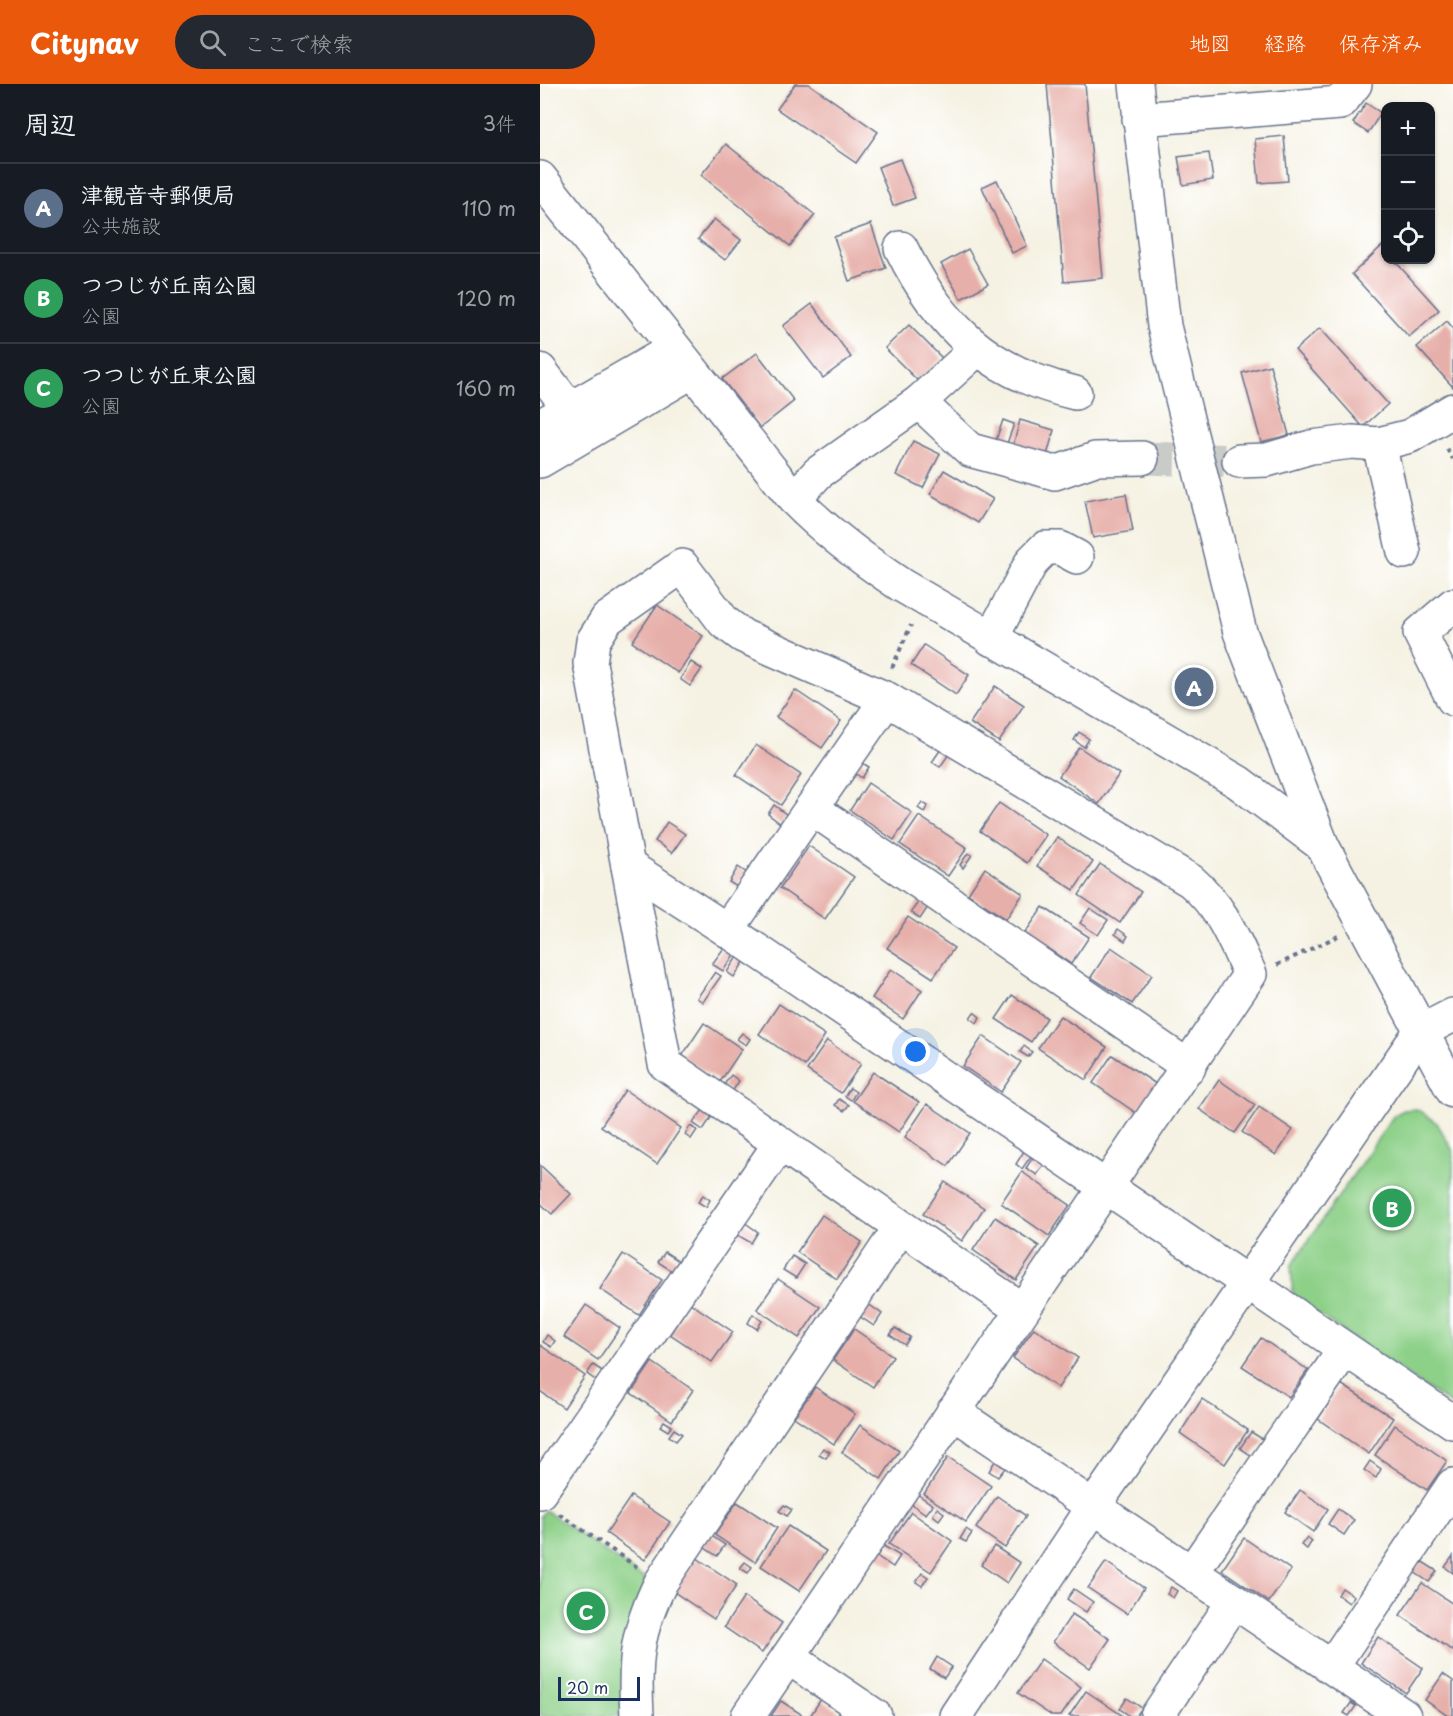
<!DOCTYPE html>
<html lang="ja">
<head>
<meta charset="utf-8">
<style>
  body { margin:0; font-family:"Playpen Sans","Klee One",sans-serif; background:#242831; color:#f1f3f6 }
  .controls { position:absolute; right:18px; top:18px; display:grid; overflow:hidden; border-radius:12px; box-shadow:0 2px 4px #0004 }
  .controls button { width:54px; height:54px; display:grid; place-items:center; padding:0; border:0; border-bottom:2px solid #363941; background:#171b24; color:#f1f3f6; font:30px sans-serif }
  .scale { position:absolute; left:18px; bottom:15px; width:82px; box-sizing:border-box; padding-left:6px; border:3px solid #1b2f5e; border-top:0; font-size:16px; line-height:21px; white-space:nowrap; color:#1b2f5e; -webkit-text-stroke:4px #fff; paint-order:stroke }
  .you { position:absolute; left:376px; top:968px; width:21px; height:21px; margin:-15px; border:4px solid #fff; border-radius:50%; background:#1a73e8; box-shadow:0 0 0 9px #1a73e833 }
  .badge { display:grid; place-items:center; width:39px; height:39px; border-radius:50%; background:#ea580c; color:#fff; font-size:20px; font-weight:700 }
  .pin { position:absolute; translate:-50% -50%; border:3px solid #fff; box-shadow:0 2px 6px #0006 }
  .list { margin:0; padding:0; list-style:none }
  h2 { display:flex; justify-content:space-between; align-items:center; height:78px; margin:0; padding:0 24px; font-size:26px }
  h2 small { font-size:20px; font-weight:400; color:#9ea1a6 }
  .list li { display:grid; grid-template-columns:39px 1fr auto; gap:18px; align-items:center; box-sizing:border-box; height:90px; padding:0 24px; border-top:2px solid #363941 }
  .list b { display:block; font-size:22px; white-space:nowrap }
  .list p { margin:0; font-size:20px; white-space:nowrap; color:#9ea1a6 }
  .list em { font-size:20px; font-style:normal; color:#9ea1a6 }
  .icon { flex:none; width:33px; height:33px; fill:none; stroke:currentColor; stroke-width:2; stroke-linecap:round; stroke-linejoin:round }
  .map { position:relative; flex:none; width:913px; height:1632px; overflow:hidden }
  header { display:flex; align-items:center; gap:36px; box-sizing:border-box; height:84px; padding:0 30px; background:#ea580c; color:#fff }
  header strong { font-size:28px }
  nav { display:flex; gap:33px; margin-inline-start:auto; font-size:21px }
  .search { width:420px; height:54px; background:#242831; display:flex; align-items:center; gap:15px; box-sizing:border-box; padding:0 21px; border-radius:33px; color:#9ea1a6; font-size:22px }
  main { display:flex }
  aside { flex:1; background:#171b24 }
  .map>svg:first-child { display:block }
  .green { fill:#8dd088; stroke:#548073; stroke-width:1.5 }
  .building { fill:#e7afa9 }
  .lines { fill:none; stroke-linecap:round; stroke-linejoin:round }
  .minor-tunnel { stroke:#c9cbc8; stroke-width:33; stroke-dasharray:33 16; stroke-linecap:butt }
  .minor-casing { stroke:#67738d; stroke-width:36 }
  .path { stroke:#67738d; stroke-width:4; stroke-dasharray:4.5 4.5; stroke-linecap:butt }
  .minor { stroke:#fff; stroke-width:33 }
</style>
</head>
<body>
<header>
<strong>Citynav</strong>
<div class="search"><svg class="icon" aria-label="search" viewBox="0 0 24 24"><circle cx="10" cy="10" r="6"/><path d="M15 15l6 6"/></svg>ここで検索</div>
<nav><a>地図</a><a>経路</a><a>保存済み</a></nav>
</header>
<main>
<aside>
<h2>周辺<small>3件</small></h2>
<ul class="list">
<li><span class="badge" style="background:#5c6f8a">A</span><div><b>津観音寺郵便局</b><p>公共施設</p></div><em>110 m</em></li>
<li><span class="badge" style="background:#2e9e5b">B</span><div><b>つつじが丘南公園</b><p>公園</p></div><em>120 m</em></li>
<li><span class="badge" style="background:#2e9e5b">C</span><div><b>つつじが丘東公園</b><p>公園</p></div><em>160 m</em></li>
</ul>
</aside>
<div class="map">
<svg width="913" height="1632" viewBox="0 0 913 1632">
  <rect width="100%" height="100%" fill="#fff"/>
  <filter id="ink" filterUnits="userSpaceOnUse"><feTurbulence type="fractalNoise" baseFrequency=".0167" numOctaves="2"/><feDisplacementMap in="SourceGraphic" scale="12" xChannelSelector="R" yChannelSelector="G"/><feConvolveMatrix kernelMatrix="1 2 1 2 8 2 1 2 1" color-interpolation-filters="sRGB"/></filter>
  <filter id="wash" filterUnits="userSpaceOnUse"><feTurbulence type="fractalNoise" baseFrequency=".008" numOctaves="4" result="noise"/><feDisplacementMap in="SourceGraphic" scale="24" xChannelSelector="R" yChannelSelector="G"/><feGaussianBlur stdDeviation="1.35" result="paint"/><feColorMatrix in="noise" values="0 0 0 0 0 0 0 0 0 0 0 0 0 0 0 0 0 1.4 0 .05"/><feComposite in="paint" operator="in"/></filter>
  <g filter="url(#wash)">
    <rect width="100%" height="100%" fill="#f5f2e3"/>
    <g class="green">
      <polygon points="877,1025 897,1039 913,1067 913,1322 753,1213 751,1182 854,1031 864,1026"/>
      <polygon points="5,1426 105,1495 84,1632 0,1632 0,1433"/>
    </g>
    <g id="blocks">
      <g class="building">
        <polygon points="255,0 269,0 338,48 316,79 237,25"/>
        <polygon points="507,0 545,0 563,194 524,198"/>
        <polygon points="826,19 841,29 828,49 813,39"/>
        <polygon points="744,52 748,97 719,99 715,55"/>
        <polygon points="186,60 275,131 250,162 161,91"/>
        <polygon points="669,69 673,96 643,101 638,73"/>
        <polygon points="360,75 375,114 353,122 338,83"/>
        <polygon points="457,96 487,162 472,169 442,103"/>
        <polygon points="174,135 201,156 185,176 158,155"/>
        <polygon points="331,140 346,184 309,197 294,153"/>
        <polygon points="842,162 846,165 846,176 854,176 899,226 869,253 812,190"/>
        <polygon points="428,165 448,200 421,215 401,180"/>
        <polygon points="272,220 311,273 283,294 243,242"/>
        <polygon points="907,237 913,244 913,303 877,263"/>
        <polygon points="369,241 402,274 378,297 345,264"/>
        <polygon points="780,244 848,320 823,343 755,266"/>
        <polygon points="217,269 254,317 220,344 182,295"/>
        <polygon points="730,281 749,351 721,358 702,289"/>
        <polygon points="463,336 474,340 466,362 455,359"/>
        <polygon points="480,336 514,346 506,375 472,366"/>
        <polygon points="373,357 400,370 383,404 356,391"/>
        <polygon points="404,386 453,415 438,439 390,410"/>
        <polygon points="586,410 593,447 553,454 545,417"/>
        <polygon points="117,521 163,552 138,589 92,558"/>
        <polygon points="384,561 429,591 416,611 371,581"/>
        <polygon points="151,578 162,585 150,602 140,595"/>
        <polygon points="455,602 484,621 459,658 430,639"/>
        <polygon points="255,606 301,637 282,664 236,633"/>
        <polygon points="539,648 549,655 544,663 534,656"/>
        <polygon points="216,661 261,691 241,721 196,691"/>
        <polygon points="539,663 579,690 559,720 519,692"/>
        <polygon points="401,665 409,670 400,683 392,678"/>
        <polygon points="321,678 329,683 322,694 313,688"/>
        <polygon points="328,699 372,729 354,756 310,726"/>
        <polygon points="382,718 388,722 384,728 378,724"/>
        <polygon points="459,719 506,751 487,779 440,747"/>
        <polygon points="234,721 247,731 241,740 228,730"/>
        <polygon points="379,732 427,764 408,792 360,760"/>
        <polygon points="127,738 145,750 132,769 115,757"/>
        <polygon points="517,753 553,778 534,806 497,782"/>
        <polygon points="269,762 314,793 285,835 240,804"/>
        <polygon points="428,769 432,771 423,784 420,781"/>
        <polygon points="560,780 601,808 580,839 539,811"/>
        <polygon points="198,783 207,789 197,803 189,798"/>
        <polygon points="445,784 483,810 466,835 428,810"/>
        <polygon points="379,817 388,823 380,835 371,828"/>
        <polygon points="503,823 549,853 531,880 485,849"/>
        <polygon points="550,824 568,836 558,851 540,839"/>
        <polygon points="368,833 414,864 393,894 347,864"/>
        <polygon points="578,845 588,852 585,857 575,850"/>
        <polygon points="571,863 612,891 592,920 551,893"/>
        <polygon points="184,864 194,871 183,887 172,880"/>
        <polygon points="197,873 204,878 194,893 187,888"/>
        <polygon points="351,885 382,906 363,935 332,914"/>
        <polygon points="175,888 181,892 163,918 157,914"/>
        <polygon points="472,911 507,934 491,958 456,935"/>
        <polygon points="239,920 285,951 265,982 219,950"/>
        <polygon points="434,928 440,933 437,939 430,934"/>
        <polygon points="520,932 567,963 546,996 498,964"/>
        <polygon points="164,939 202,965 180,998 142,972"/>
        <polygon points="202,949 210,955 206,961 197,955"/>
        <polygon points="443,952 481,978 461,1008 423,982"/>
        <polygon points="287,957 321,980 301,1009 267,986"/>
        <polygon points="484,962 492,968 488,973 480,968"/>
        <polygon points="572,971 616,1000 596,1029 553,999"/>
        <polygon points="333,988 379,1018 359,1048 313,1017"/>
        <polygon points="191,991 199,997 192,1008 183,1002"/>
        <polygon points="679,996 715,1021 695,1049 659,1025"/>
        <polygon points="310,1004 316,1008 311,1016 305,1012"/>
        <polygon points="85,1006 141,1044 117,1080 61,1042"/>
        <polygon points="299,1015 309,1021 304,1027 295,1021"/>
        <polygon points="387,1020 430,1049 408,1082 365,1053"/>
        <polygon points="719,1023 753,1046 736,1071 702,1048"/>
        <polygon points="163,1026 172,1032 163,1046 153,1039"/>
        <polygon points="150,1042 157,1046 151,1055 145,1051"/>
        <polygon points="484,1067 491,1072 482,1085 476,1080"/>
        <polygon points="493,1073 504,1080 497,1091 486,1084"/>
        <polygon points="0,1081 31,1110 12,1130 0,1119"/>
        <polygon points="482,1088 530,1121 509,1152 461,1119"/>
        <polygon points="405,1098 444,1124 422,1157 383,1130"/>
        <polygon points="163,1111 170,1116 166,1123 158,1118"/>
        <polygon points="282,1131 322,1158 297,1195 257,1168"/>
        <polygon points="455,1133 499,1162 476,1196 433,1166"/>
        <polygon points="204,1138 218,1148 211,1159 196,1150"/>
        <polygon points="125,1168 139,1177 132,1187 118,1178"/>
        <polygon points="83,1170 122,1196 99,1231 60,1205"/>
        <polygon points="252,1172 265,1180 256,1194 243,1186"/>
        <polygon points="238,1195 280,1223 259,1254 217,1225"/>
        <polygon points="150,1219 193,1248 172,1278 130,1250"/>
        <polygon points="327,1219 342,1230 334,1242 319,1232"/>
        <polygon points="46,1221 80,1244 58,1276 24,1253"/>
        <polygon points="213,1230 222,1237 217,1245 208,1239"/>
        <polygon points="355,1244 370,1253 365,1261 350,1251"/>
        <polygon points="494,1244 538,1274 518,1304 473,1274"/>
        <polygon points="314,1245 353,1272 333,1303 293,1276"/>
        <polygon points="7,1251 15,1257 11,1263 3,1258"/>
        <polygon points="721,1254 768,1286 749,1313 702,1282"/>
        <polygon points="0,1261 45,1292 24,1324 0,1307"/>
        <polygon points="112,1278 153,1306 132,1337 91,1309"/>
        <polygon points="53,1281 64,1288 58,1298 47,1290"/>
        <polygon points="801,1300 853,1334 829,1370 778,1335"/>
        <polygon points="275,1303 315,1330 294,1360 254,1333"/>
        <polygon points="662,1315 708,1346 685,1380 640,1349"/>
        <polygon points="124,1337 132,1342 128,1347 120,1342"/>
        <polygon points="320,1341 359,1367 341,1395 302,1368"/>
        <polygon points="855,1341 907,1377 887,1406 835,1371"/>
        <polygon points="134,1345 142,1350 136,1357 129,1352"/>
        <polygon points="711,1348 724,1356 712,1372 700,1364"/>
        <polygon points="283,1364 290,1368 286,1374 279,1370"/>
        <polygon points="408,1373 451,1402 426,1438 384,1410"/>
        <polygon points="455,1377 465,1384 458,1393 449,1387"/>
        <polygon points="830,1377 841,1385 836,1394 824,1386"/>
        <polygon points="760,1406 788,1425 773,1448 745,1428"/>
        <polygon points="377,1410 393,1421 386,1430 370,1419"/>
        <polygon points="91,1412 130,1438 105,1476 66,1449"/>
        <polygon points="457,1412 486,1432 465,1464 436,1444"/>
        <polygon points="197,1418 237,1444 215,1478 175,1451"/>
        <polygon points="244,1421 252,1426 247,1432 239,1427"/>
        <polygon points="397,1424 404,1429 399,1436 393,1431"/>
        <polygon points="798,1425 814,1436 804,1451 788,1440"/>
        <polygon points="371,1428 412,1457 391,1488 349,1460"/>
        <polygon points="248,1442 286,1467 259,1507 221,1482"/>
        <polygon points="426,1445 432,1449 426,1458 420,1455"/>
        <polygon points="170,1451 185,1461 177,1472 162,1462"/>
        <polygon points="767,1453 772,1457 767,1465 761,1461"/>
        <polygon points="704,1454 751,1486 729,1518 682,1486"/>
        <polygon points="342,1461 360,1472 353,1483 335,1471"/>
        <polygon points="454,1462 480,1479 467,1499 441,1481"/>
        <polygon points="913,1472 913,1489 905,1483"/>
        <polygon points="157,1474 197,1501 174,1535 134,1508"/>
        <polygon points="881,1477 897,1487 889,1498 874,1488"/>
        <polygon points="205,1478 212,1483 208,1489 200,1484"/>
        <polygon points="566,1478 604,1504 587,1530 548,1504"/>
        <polygon points="382,1489 388,1493 382,1502 376,1498"/>
        <polygon points="882,1499 913,1520 913,1567 860,1531"/>
        <polygon points="631,1503 637,1507 633,1514 627,1510"/>
        <polygon points="802,1504 814,1512 809,1519 798,1511"/>
        <polygon points="534,1505 553,1518 546,1528 527,1515"/>
        <polygon points="204,1513 242,1539 222,1569 184,1543"/>
        <polygon points="532,1530 570,1555 550,1584 513,1558"/>
        <polygon points="838,1553 883,1584 866,1609 821,1579"/>
        <polygon points="397,1573 412,1583 404,1594 390,1585"/>
        <polygon points="501,1575 541,1603 521,1632 512,1632 478,1609"/>
        <polygon points="903,1590 913,1597 913,1632 908,1632 885,1616"/>
        <polygon points="546,1607 583,1632 529,1632"/>
        <polygon points="587,1614 602,1624 596,1632 590,1632 580,1625"/>
        <polygon points="281,1615 299,1628 296,1632 270,1632"/>
        <polygon points="241,1617 264,1632 231,1632"/>
        <polygon points="811,1619 816,1622 809,1632 804,1629"/>
      </g>
    </g>
  </g>
  <g filter="url(#ink)">
    <use href="#blocks" fill-opacity="0" stroke="#67738d" stroke-width="1.5"/>
    <g class="lines">
      <polyline class="minor-tunnel" points="602,374 699,377"/>
      <g class="minor-casing">
        <g id="minor">
          <polyline points="596,0 624,242 700,548 782,761 913,1007"/>
          <polyline points="599,35 800,19 815,0"/>
          <path d="M0 94 254 415C287 449 322 475 361 501L698 698 782 761"/>
          <path d="M361 164C400 243 448 288 535 309"/>
          <polyline points="0,286 30,325"/>
          <polyline points="379,318 430,366 515,389 555,375 602,374"/>
          <polyline points="0,342 134,265"/>
          <polyline points="839,360 864,468"/>
          <polyline points="0,377 151,288"/>
          <polyline points="699,377 727,376 771,363 812,358 839,360 870,352 913,326"/>
          <polyline points="254,415 278,389 379,318 437,265"/>
          <polyline points="913,521 880,549 913,615"/>
          <polyline points="451,555 492,477 505,464 520,464 537,473"/>
          <polyline points="273,725 649,983"/>
          <polyline points="88,782 187,846 913,1338"/>
          <polyline points="187,846 347,615"/>
          <polyline points="413,1328 864,1632"/>
          <polyline points="0,1408 239,1061"/>
          <polyline points="652,1488 805,1265"/>
          <polyline points="248,1573 335,1632"/>
          <polyline points="792,1582 913,1401"/>
          <path d="M97 1632C94 1576 96 1549 121 1498L360 1144"/>
          <path d="M208 1632 710 890C692 852 683 825 651 797L347 615 203 552 184 538 142 482 67 535 53 557 50 579 125 980 482 1226"/>
          <polyline points="416,1632 554,1422 880,948 913,931"/>
          <polyline points="617,1632 694,1517"/>
        </g>
      </g>
      <g class="path">
        <polyline points="907,365 913,375"/>
        <polyline points="352,584 371,541"/>
        <polyline points="737,881 798,852"/>
        <polyline points="19,1430 97,1483"/>
      </g>
      <use href="#minor" class="minor"/>
    </g>
  </g>
</svg>
<div class="controls">
<button>+</button>
<button>−</button>
<button><svg class="icon" aria-label="locate" viewBox="0 0 24 24"><circle cx="12" cy="12" r="6"/><path d="M12 2v4M12 18v4M2 12h4M18 12h4"/></svg></button>
</div>
<div class="scale">20 m</div>
<div class="you"></div>
<div class="pin badge" style="left:654px;top:603px;background:#5c6f8a">A</div>
<div class="pin badge" style="left:852px;top:1124px;background:#2e9e5b">B</div>
<div class="pin badge" style="left:46px;top:1527px;background:#2e9e5b">C</div>
</div>
</main>
</body>
</html>
